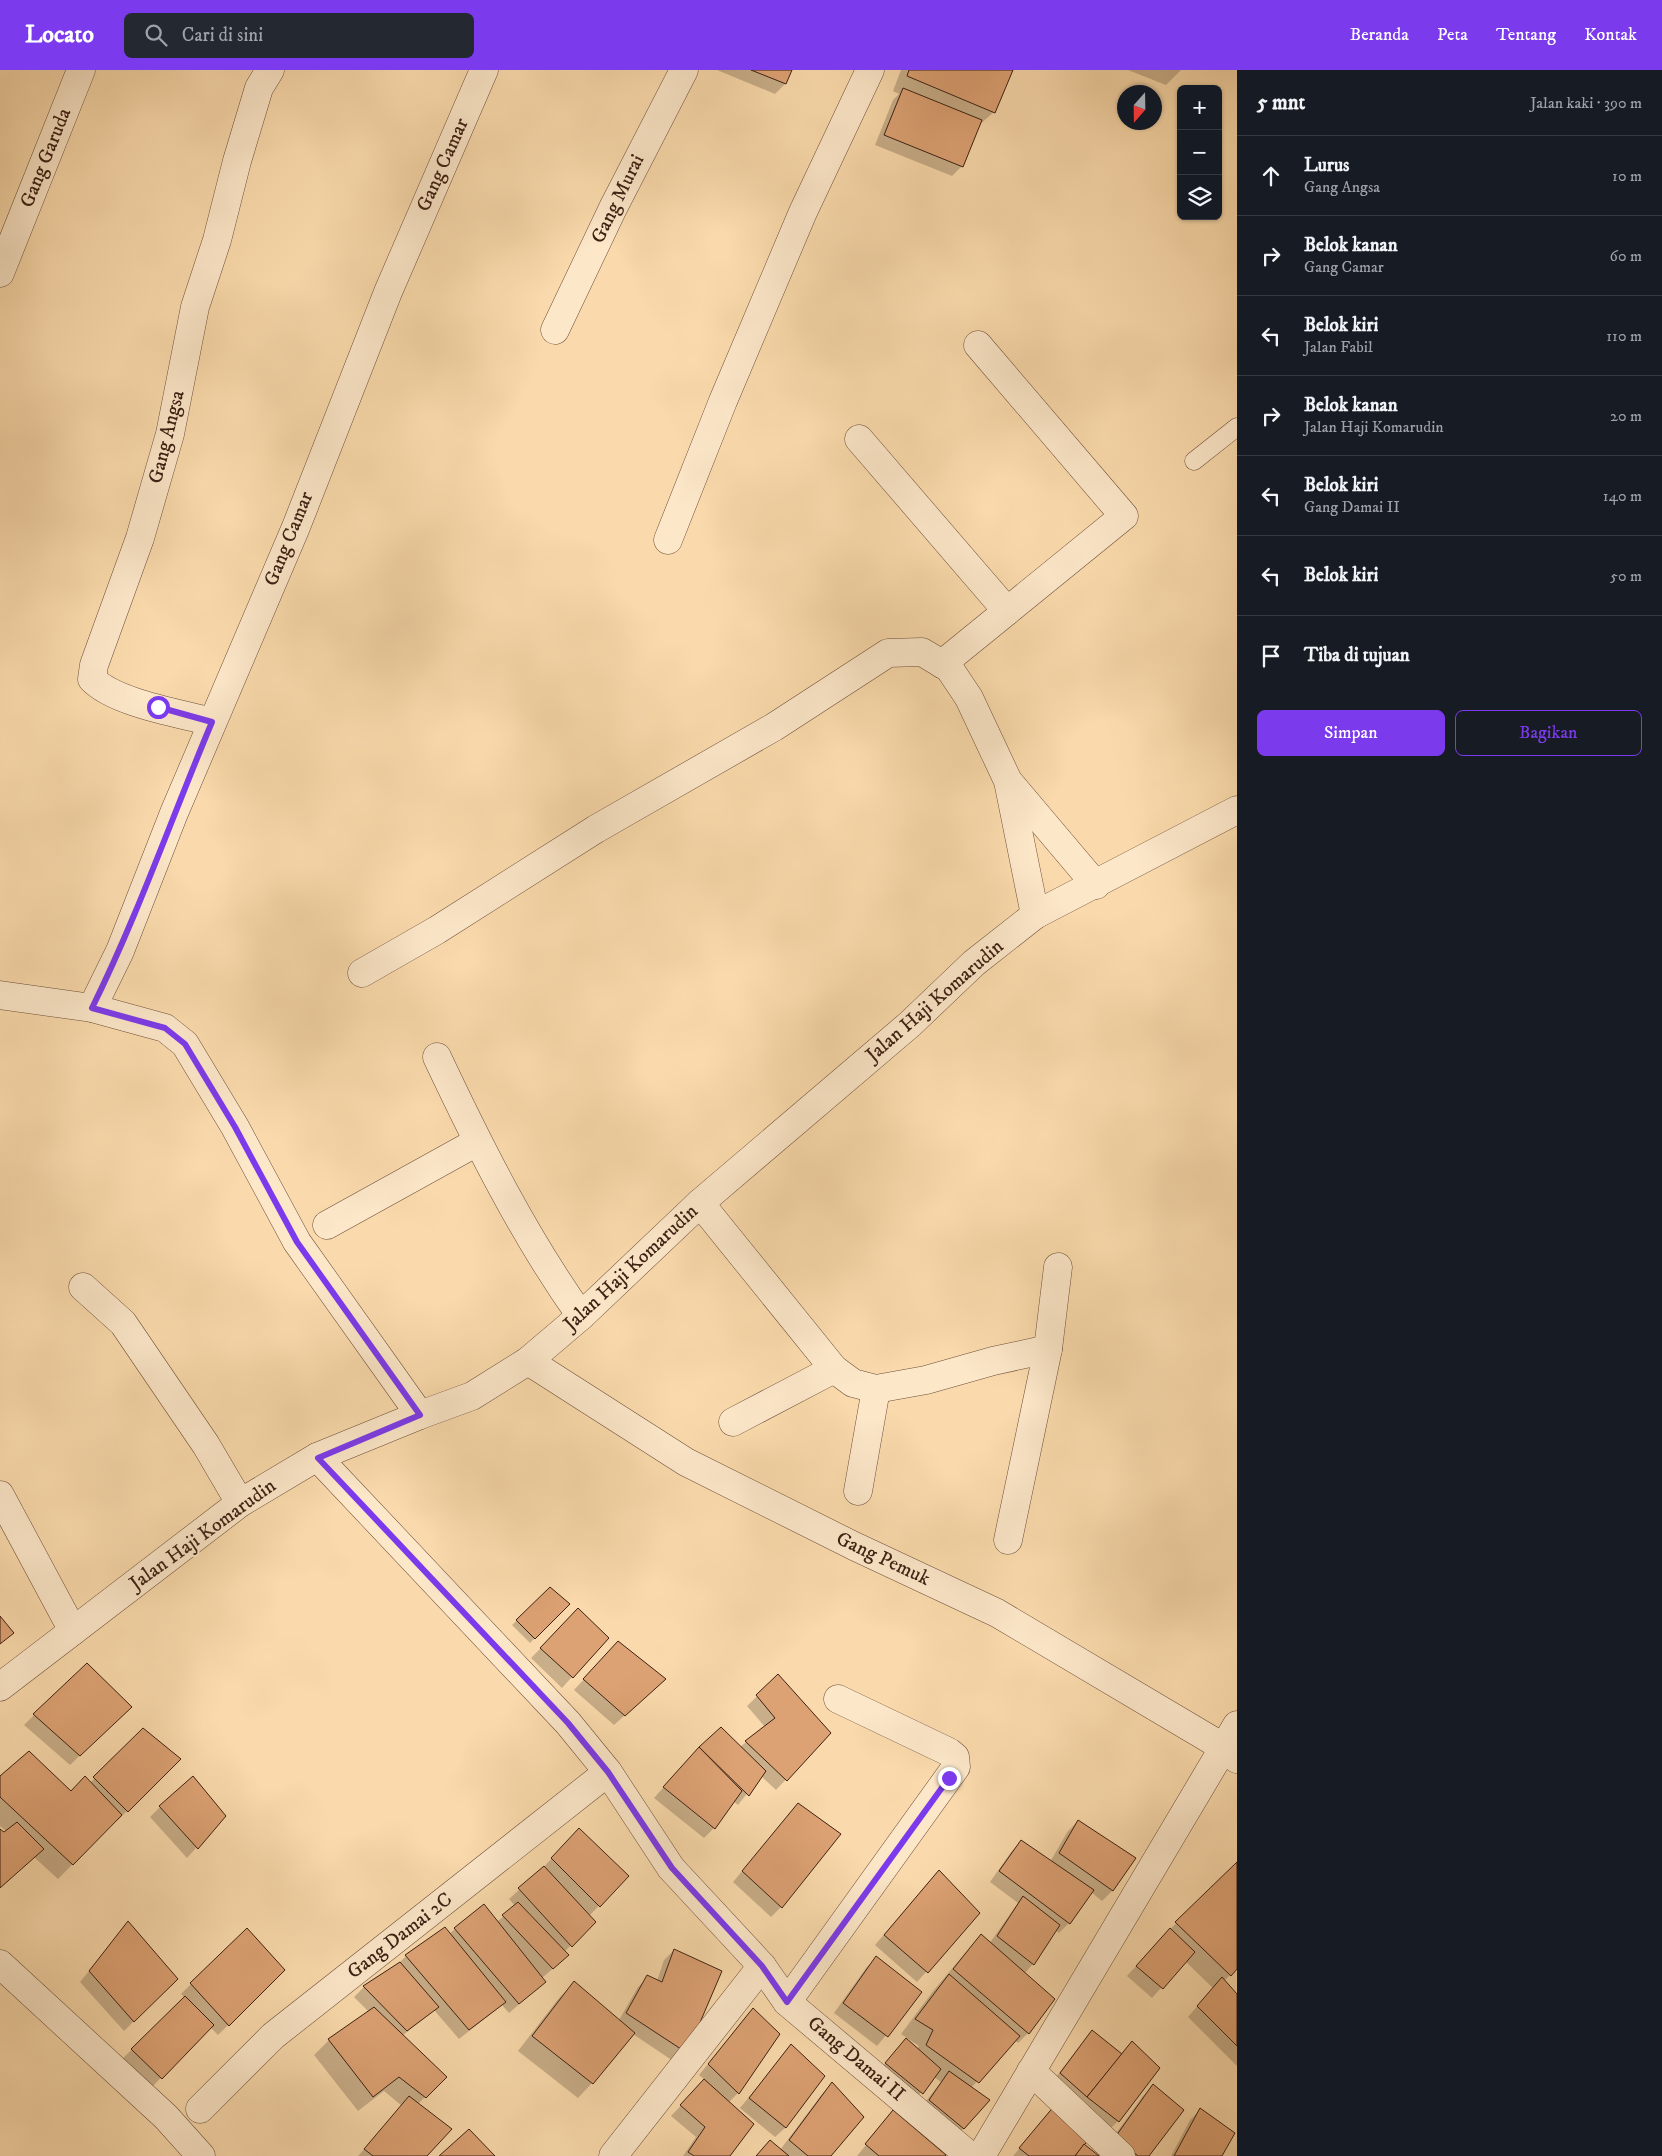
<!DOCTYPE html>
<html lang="id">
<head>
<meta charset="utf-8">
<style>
  body { margin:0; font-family:"IM FELL DW Pica",serif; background:#242831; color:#f1f3f6 }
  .controls { position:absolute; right:15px; top:15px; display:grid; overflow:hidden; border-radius:8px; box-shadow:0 1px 4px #0004 }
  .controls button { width:45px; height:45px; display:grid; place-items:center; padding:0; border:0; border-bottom:1px solid #363941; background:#171b24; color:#f1f3f6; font:25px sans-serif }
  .compass { position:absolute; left:1117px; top:15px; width:45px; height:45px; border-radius:50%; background:#171b24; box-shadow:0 1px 4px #0004; rotate:200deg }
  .stop { position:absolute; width:15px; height:15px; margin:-11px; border:4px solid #7c3aed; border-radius:50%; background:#fff }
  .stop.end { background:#7c3aed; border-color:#fff; box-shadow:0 1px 5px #0008 }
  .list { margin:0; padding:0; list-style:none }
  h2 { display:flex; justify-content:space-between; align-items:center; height:65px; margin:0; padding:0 20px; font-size:21px }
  h2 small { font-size:16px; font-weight:400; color:#9ea1a6 }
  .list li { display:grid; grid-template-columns:32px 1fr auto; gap:15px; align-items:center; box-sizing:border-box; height:80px; padding:0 20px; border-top:1px solid #363941 }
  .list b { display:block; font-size:19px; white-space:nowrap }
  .list p { margin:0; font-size:16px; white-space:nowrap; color:#9ea1a6 }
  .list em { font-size:16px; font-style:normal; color:#9ea1a6 }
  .actions { display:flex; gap:10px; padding:15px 20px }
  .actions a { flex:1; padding:11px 0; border:1px solid #7c3aed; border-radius:8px; text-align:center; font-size:18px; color:#7c3aed }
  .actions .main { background:#7c3aed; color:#fff }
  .icon { flex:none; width:28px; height:28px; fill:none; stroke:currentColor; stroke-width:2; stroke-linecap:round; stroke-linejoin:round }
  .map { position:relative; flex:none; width:1237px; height:2086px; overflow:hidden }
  header { display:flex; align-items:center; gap:30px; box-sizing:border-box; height:70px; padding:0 25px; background:#7c3aed; color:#fff }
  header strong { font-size:24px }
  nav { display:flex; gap:28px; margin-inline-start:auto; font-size:18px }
  .search { width:350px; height:45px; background:#242831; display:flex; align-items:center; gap:12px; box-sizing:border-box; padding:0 18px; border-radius:8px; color:#9ea1a6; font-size:19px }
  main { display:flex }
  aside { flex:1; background:#171b24 }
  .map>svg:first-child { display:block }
  .shadow { fill:#0003 }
  .building { fill:#dda274; stroke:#3c2013 }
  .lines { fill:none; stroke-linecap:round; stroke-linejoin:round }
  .service-casing { stroke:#6c4e39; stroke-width:19 }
  .minor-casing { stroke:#6c4e39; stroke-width:29 }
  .tertiary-casing { stroke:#6c4e39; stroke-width:29 }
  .service { stroke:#fce7c9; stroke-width:18 }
  .minor { stroke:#fce7c9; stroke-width:28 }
  .tertiary { stroke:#fce7c9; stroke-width:28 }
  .route { stroke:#7c3aed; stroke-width:6 }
  .labels { text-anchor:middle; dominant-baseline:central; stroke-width:4; stroke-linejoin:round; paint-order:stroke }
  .street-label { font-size:20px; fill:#3c2013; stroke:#fce7c9 }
</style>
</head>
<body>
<header>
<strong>Locato</strong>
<div class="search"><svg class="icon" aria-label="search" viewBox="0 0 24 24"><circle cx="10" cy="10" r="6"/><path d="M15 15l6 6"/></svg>Cari di sini</div>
<nav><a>Beranda</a><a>Peta</a><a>Tentang</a><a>Kontak</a></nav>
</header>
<main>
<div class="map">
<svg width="1237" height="2086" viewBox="0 0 1237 2086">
  <rect width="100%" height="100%" fill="#fadaac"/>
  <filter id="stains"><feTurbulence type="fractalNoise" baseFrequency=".004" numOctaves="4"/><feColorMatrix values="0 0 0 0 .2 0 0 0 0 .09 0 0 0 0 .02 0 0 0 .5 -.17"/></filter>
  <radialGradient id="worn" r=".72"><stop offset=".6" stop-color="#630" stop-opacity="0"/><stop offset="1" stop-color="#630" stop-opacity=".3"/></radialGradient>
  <g class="shadow">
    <polygon points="717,0 790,0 785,14 775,24"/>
    <polygon points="901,0 1012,0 994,42 978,56 962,96 952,106 875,75 893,30 899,24 893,21"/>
    <polygon points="1128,0 1181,0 1166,15"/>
    <polygon points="550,1519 568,1534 530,1573 512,1555"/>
    <polygon points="578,1540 607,1568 562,1618 531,1588"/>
    <polygon points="608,1583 654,1619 614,1655 574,1620"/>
    <polygon points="778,1606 830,1663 776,1720 761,1706 738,1735 733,1731 714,1758 704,1768 654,1728 689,1689 721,1659 740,1677 765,1657 747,1636"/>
    <polygon points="130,1637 70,1695 24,1655 34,1645"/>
    <polygon points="143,1660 179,1689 117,1751 116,1750 58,1809 34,1787 0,1818 0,1760 4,1763 6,1761 0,1756 0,1708 71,1722 90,1713"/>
    <polygon points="798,1734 781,1837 771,1847 733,1812"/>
    <polygon points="160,1737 225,1746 187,1788 150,1747"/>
    <polygon points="1078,1751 1112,1821 1102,1831 1091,1822 1069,1853 1059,1863 1055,1860 1033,1894 1024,1904 1053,1929 1028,1963 1018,1973 1015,1970 971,2018 964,2058 954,2068 919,2040 941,2012 934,2007 912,2033 876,2004 906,1969 917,1979 919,1976 901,1964 934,1920 971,1876 981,1866 989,1874 1018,1833 990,1812 1011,1782 1021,1772 1050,1792 1068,1761"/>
    <polygon points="569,1769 628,1806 589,1846 595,1852 564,1882 557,1895 542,1908 545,1912 509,1943 502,1935 459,1969 434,1940 402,1966 445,2007 418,2034 425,2086 358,2086 402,2036 384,2021 358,2041 314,1985 329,1970 369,1942 354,1927 364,1917 396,1896 406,1886 449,1864 484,1835 497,1852 515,1836 509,1829 542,1799"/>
    <polygon points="1237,1794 1237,1898 1224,1911 1237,1926 1237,1996 1188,1947 1213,1918 1185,1891 1152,1928 1127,1906 1161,1868"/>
    <polygon points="929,1812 979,1843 917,1912 875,1875"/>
    <polygon points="128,1853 176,1909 124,1961 80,1912"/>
    <polygon points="674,1880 720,1902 676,1993 633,1964 592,2013 578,2028 518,1981 559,1928 574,1913 619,1950 638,1917 648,1907 657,1911 664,1890"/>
    <polygon points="876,1888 921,1923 877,1976 834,1943 866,1898"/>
    <polygon points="284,1900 218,1965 210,1957 151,2018 122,1989 185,1928 181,1924 191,1914"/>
    <polygon points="753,1939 778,1964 738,2023 728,2033 728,2086 683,2086 696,2067 671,2046 705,2010 699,2005"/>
    <polygon points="1092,1962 1121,1984 1132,1972 1118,2051 1108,2061 1051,2013"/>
    <polygon points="791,1976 823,2006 785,2058 775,2067 740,2038"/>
    <polygon points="832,2014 830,2086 756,2086 780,2080 822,2024"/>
    <polygon points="1153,2016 1147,2086 1117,2086 1107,2076 1143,2026"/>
    <polygon points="1200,2040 1221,2086 1171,2086 1190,2050"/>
    <polygon points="893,2042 943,2086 857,2086"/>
    <polygon points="1046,2047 1082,2075 1097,2086 1013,2086"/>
  </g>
  <g class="building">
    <polygon points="751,0 792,0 786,14"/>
    <polygon points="909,0 1013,0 995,43 907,6"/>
    <polygon points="903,18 982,50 963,97 884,65"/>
    <polygon points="550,1517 570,1534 535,1569 516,1550"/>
    <polygon points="578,1538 609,1568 573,1608 540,1578"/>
    <polygon points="0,1546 14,1563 0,1574"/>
    <polygon points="618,1571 666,1609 625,1646 583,1609"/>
    <polygon points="87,1593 132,1637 80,1686 33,1644"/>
    <polygon points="778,1604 831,1663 787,1711 745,1671 775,1648 756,1625"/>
    <polygon points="721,1657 766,1701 749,1726 699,1677"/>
    <polygon points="143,1658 181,1689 128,1742 93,1707"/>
    <polygon points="699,1677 742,1721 715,1759 663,1717"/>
    <polygon points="29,1681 71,1721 85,1706 122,1745 73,1795 0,1727 0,1706"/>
    <polygon points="193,1706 226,1746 198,1779 159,1736"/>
    <polygon points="798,1733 841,1764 782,1838 742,1801"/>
    <polygon points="1078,1750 1136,1788 1113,1821 1059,1783"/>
    <polygon points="17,1752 44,1779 0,1818 0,1759 4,1762"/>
    <polygon points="579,1758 629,1806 600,1837 551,1788"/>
    <polygon points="1021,1770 1094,1820 1070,1854 999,1801"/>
    <polygon points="1237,1792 1237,1899 1231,1906 1175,1852"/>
    <polygon points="544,1796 596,1852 572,1877 518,1818"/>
    <polygon points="939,1800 980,1843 928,1903 884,1865"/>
    <polygon points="1023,1826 1060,1855 1034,1895 997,1866"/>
    <polygon points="518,1832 569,1885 553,1899 502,1845"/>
    <polygon points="484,1834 546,1912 519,1934 454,1858"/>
    <polygon points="128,1851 178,1909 134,1952 89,1901"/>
    <polygon points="445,1857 506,1932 469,1960 405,1885"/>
    <polygon points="247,1858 285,1900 229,1956 190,1913"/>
    <polygon points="1170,1858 1195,1882 1163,1919 1136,1896"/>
    <polygon points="981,1864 1055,1929 1029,1964 953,1899"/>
    <polygon points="674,1879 722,1901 687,1983 626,1943 647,1905 662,1912"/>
    <polygon points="876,1886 922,1922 888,1967 843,1933"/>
    <polygon points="400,1892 439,1937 407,1961 363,1916"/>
    <polygon points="949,1904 1020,1966 979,2013 926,1975 933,1960 915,1949"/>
    <polygon points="1222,1907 1237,1924 1237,1976 1197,1936"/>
    <polygon points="574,1911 635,1963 593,2014 532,1966"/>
    <polygon points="185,1926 214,1955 162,2009 131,1979"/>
    <polygon points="374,1937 447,2007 426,2028 399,2007 373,2027 328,1969"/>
    <polygon points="753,1938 780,1964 739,2024 708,1994"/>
    <polygon points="1092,1960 1122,1984 1087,2027 1060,2003"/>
    <polygon points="906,1968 941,1999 923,2024 885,1993"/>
    <polygon points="1132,1971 1160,1998 1119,2052 1087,2027"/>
    <polygon points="791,1974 825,2006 786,2058 749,2028"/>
    <polygon points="949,2001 990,2030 964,2059 929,2030"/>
    <polygon points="704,2009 754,2054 730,2086 694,2086 688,2082 705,2057 680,2035"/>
    <polygon points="832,2012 864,2047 831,2086 808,2086 789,2070"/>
    <polygon points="1153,2014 1184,2040 1149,2086 1138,2086 1116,2066"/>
    <polygon points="409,2026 452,2059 427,2086 373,2086 364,2079"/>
    <polygon points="1055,2035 1090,2068 1075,2086 1029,2086 1019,2078"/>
    <polygon points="1200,2038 1235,2063 1222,2086 1174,2086"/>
    <polygon points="893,2040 946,2085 945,2086 879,2086 865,2074"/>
    <polygon points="469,2059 495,2086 439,2086"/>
    <polygon points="770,2070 789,2086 756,2086"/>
    <polygon points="1084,2074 1099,2086 1075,2086"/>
  </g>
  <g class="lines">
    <g class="service-casing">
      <polyline id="service" points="1194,391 1237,357"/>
    </g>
    <g class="minor-casing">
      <g id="minor">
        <polyline points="0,203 81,0"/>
        <polyline points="555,260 613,138 684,0"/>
        <polyline points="859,369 1007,541"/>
        <polyline points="668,470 723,331 803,142 870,0"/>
        <polyline points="942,594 1124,446 978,275"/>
        <path d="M212 652C179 643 115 633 92 609L94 595 140 468 170 364 195 237 217 170 237 91 259 18 270 0"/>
        <polyline points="1009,712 1096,815"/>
        <polyline points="362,903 437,860 596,759 774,657 888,583 922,582 949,598 969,628 1008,711 1035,845"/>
        <polyline points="0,925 92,938 165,958 185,974 235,1057 297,1172 420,1345"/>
        <polyline points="92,938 120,881 174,743 296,457 388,222 484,0"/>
        <path d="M437 987C479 1076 524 1166 581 1246"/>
        <polyline points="700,1133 834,1299 853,1313 876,1319 926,1310 993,1291 1048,1279"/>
        <polyline points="327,1155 477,1072"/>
        <polyline points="83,1217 123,1253 206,1375 240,1433"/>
        <polyline points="528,1291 686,1392 854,1476 997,1543 1223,1677 1237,1689"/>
        <polyline points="733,1352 834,1299"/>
        <polyline points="317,1387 568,1653 608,1702 671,1798 762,1896 787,1932 970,2086"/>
        <polyline points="858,1421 876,1319"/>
        <polyline points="0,1425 73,1561"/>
        <polyline points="1008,1470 1048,1279 1058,1197"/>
        <polyline points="0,1894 166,2047 201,2086"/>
        <polyline points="787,1932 956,1697 955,1687 949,1682 838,1629"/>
        <polyline points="1031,2001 1121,2086"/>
        <polyline points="200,2039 273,1966 608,1702"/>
        <polyline points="613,2086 762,1896"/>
        <polyline points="981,2086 1237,1655"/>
      </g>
    </g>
    <g class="tertiary-casing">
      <polyline id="tertiary" points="0,1617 240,1433 317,1387 420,1345 472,1326 528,1291 581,1246 700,1133 910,954 974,893 1035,845 1237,740"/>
    </g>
    <use href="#service" class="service"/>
    <use href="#minor" class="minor"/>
    <use href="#tertiary" class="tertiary"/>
  </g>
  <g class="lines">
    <path class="route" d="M158 637 212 652C172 747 138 845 92 938L165 958 185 974 235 1057 297 1172 420 1345 318 1388 568 1653 608 1702 672 1798 762 1896 787 1932 949 1708"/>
  </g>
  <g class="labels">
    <g class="street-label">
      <text transform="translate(46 88) rotate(-68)">Gang Garuda</text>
      <text transform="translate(443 95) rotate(-66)">Gang Camar</text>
      <text transform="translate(618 129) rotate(-64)">Gang Murai</text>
      <text transform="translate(167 367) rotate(-76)">Gang Angsa</text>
      <text transform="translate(289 469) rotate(-68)">Gang Camar</text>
      <text transform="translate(935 931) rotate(-41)">Jalan Haji Komarudin</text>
      <text transform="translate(631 1198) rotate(-43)">Jalan Haji Komarudin</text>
      <text transform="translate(203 1465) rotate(-36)">Jalan Haji Komarudin</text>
      <text transform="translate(883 1489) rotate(25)">Gang Pemuk</text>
      <text transform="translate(400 1866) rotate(-38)">Gang Damai 2C</text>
      <text transform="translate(856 1989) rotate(40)">Gang Damai II</text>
    </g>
  </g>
  <rect width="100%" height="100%" filter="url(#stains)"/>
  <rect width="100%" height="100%" fill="url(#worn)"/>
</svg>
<div class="controls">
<button>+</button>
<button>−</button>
<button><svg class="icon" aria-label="layers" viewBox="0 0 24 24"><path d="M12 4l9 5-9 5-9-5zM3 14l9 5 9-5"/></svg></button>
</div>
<svg class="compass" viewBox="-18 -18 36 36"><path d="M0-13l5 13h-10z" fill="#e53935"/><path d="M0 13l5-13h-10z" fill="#9ea1a6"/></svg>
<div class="stop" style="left:158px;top:637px"></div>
<div class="stop end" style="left:949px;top:1708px"></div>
</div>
<aside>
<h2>5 mnt<small>Jalan kaki · 390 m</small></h2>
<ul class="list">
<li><svg class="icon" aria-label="ahead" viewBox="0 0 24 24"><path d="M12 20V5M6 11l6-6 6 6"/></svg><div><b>Lurus</b><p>Gang Angsa</p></div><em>10 m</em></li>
<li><svg class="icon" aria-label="right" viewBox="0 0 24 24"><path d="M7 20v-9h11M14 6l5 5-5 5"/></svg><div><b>Belok kanan</b><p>Gang Camar</p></div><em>60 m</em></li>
<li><svg class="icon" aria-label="left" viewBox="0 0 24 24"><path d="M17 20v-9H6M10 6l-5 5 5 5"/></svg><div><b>Belok kiri</b><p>Jalan Fabil</p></div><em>110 m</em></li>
<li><svg class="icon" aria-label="right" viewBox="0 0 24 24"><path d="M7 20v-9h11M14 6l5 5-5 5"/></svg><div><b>Belok kanan</b><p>Jalan Haji Komarudin</p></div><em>20 m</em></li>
<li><svg class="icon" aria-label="left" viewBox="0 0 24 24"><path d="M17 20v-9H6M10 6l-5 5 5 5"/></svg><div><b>Belok kiri</b><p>Gang Damai II</p></div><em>140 m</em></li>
<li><svg class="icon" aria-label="left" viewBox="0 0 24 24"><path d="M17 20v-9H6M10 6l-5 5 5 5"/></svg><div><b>Belok kiri</b></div><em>50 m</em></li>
<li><svg class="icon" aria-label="arrive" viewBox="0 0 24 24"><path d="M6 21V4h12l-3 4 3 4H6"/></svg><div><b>Tiba di tujuan</b></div></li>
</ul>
<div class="actions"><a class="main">Simpan</a><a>Bagikan</a></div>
</aside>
</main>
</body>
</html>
